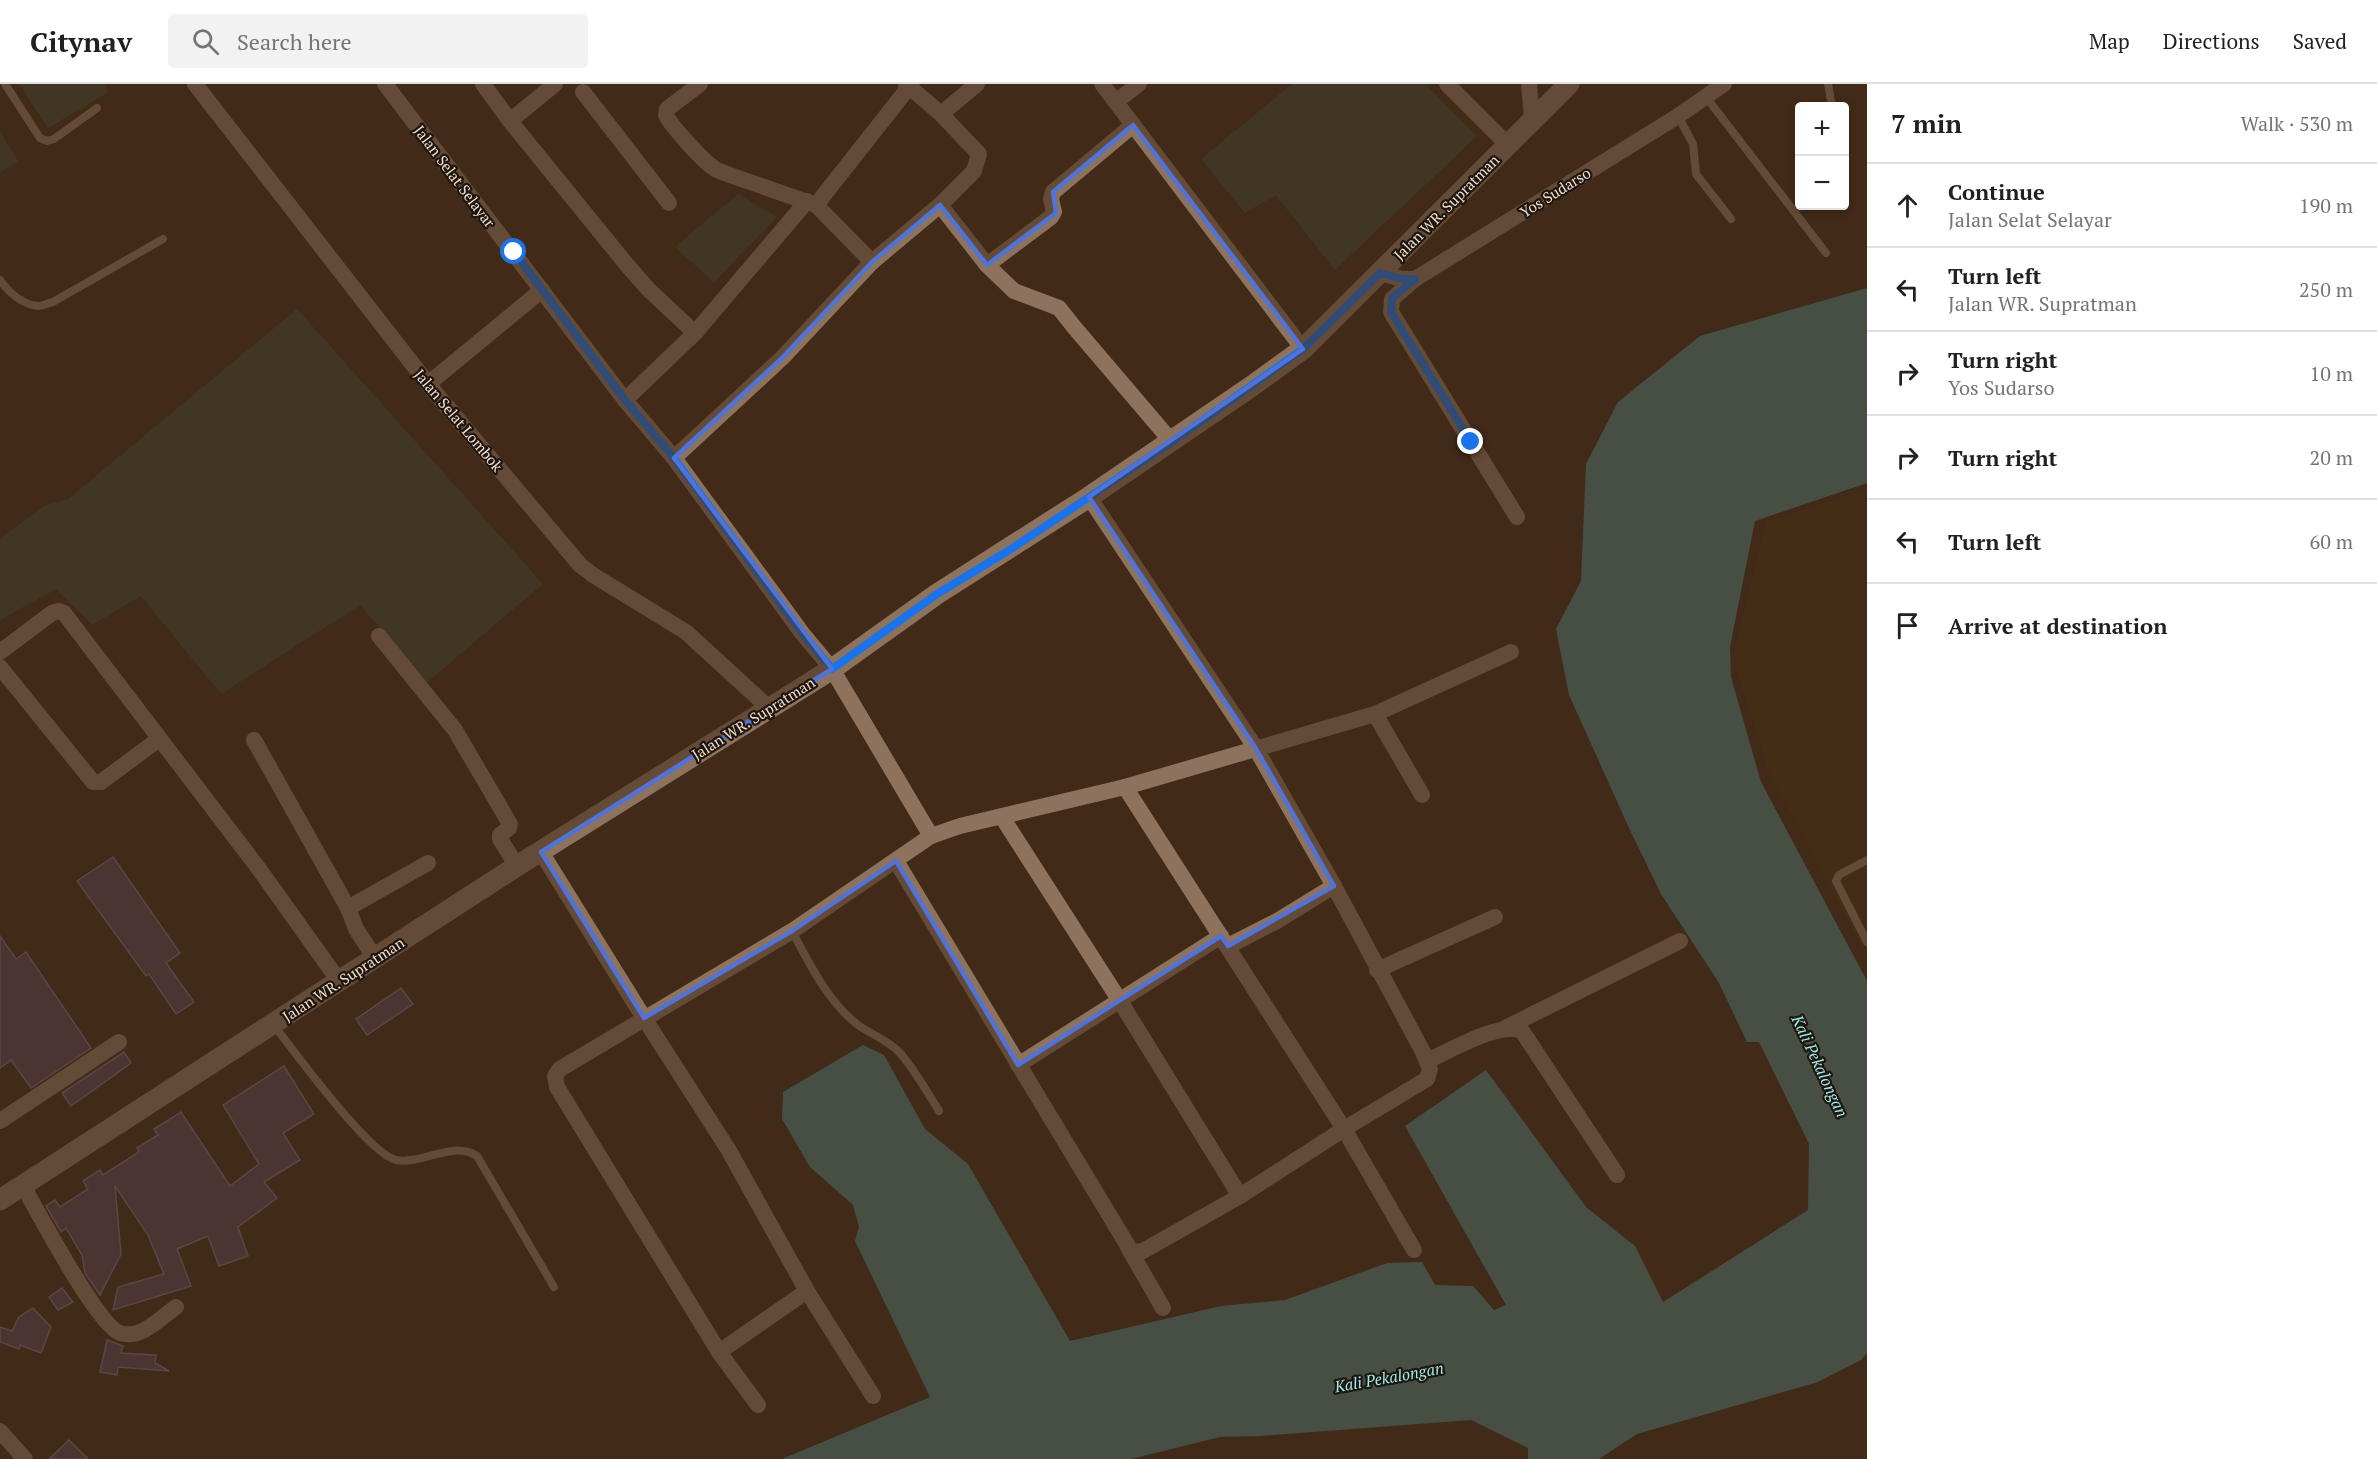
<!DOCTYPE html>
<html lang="en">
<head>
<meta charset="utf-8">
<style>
  body { margin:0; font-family:"PT Serif",serif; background:#f2f2f2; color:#202124 }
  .controls { position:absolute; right:18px; top:18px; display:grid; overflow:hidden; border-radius:6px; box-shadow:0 3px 9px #0003 }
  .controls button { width:54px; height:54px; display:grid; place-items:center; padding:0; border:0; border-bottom:2px solid #e0e0e0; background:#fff; color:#202124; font:30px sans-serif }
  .stop { position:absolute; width:18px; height:18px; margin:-14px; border:4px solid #1a73e8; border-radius:50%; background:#fff }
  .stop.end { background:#1a73e8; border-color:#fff; box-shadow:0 2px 6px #0008 }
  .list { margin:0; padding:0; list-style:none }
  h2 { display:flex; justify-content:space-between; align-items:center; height:78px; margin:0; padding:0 24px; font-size:26px }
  h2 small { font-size:20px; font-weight:400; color:#757577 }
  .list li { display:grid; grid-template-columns:39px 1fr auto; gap:18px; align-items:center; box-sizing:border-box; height:84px; padding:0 24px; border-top:2px solid #e0e0e0 }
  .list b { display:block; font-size:22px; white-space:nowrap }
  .list p { margin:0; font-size:20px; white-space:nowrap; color:#757577 }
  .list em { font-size:20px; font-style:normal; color:#757577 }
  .icon { flex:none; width:33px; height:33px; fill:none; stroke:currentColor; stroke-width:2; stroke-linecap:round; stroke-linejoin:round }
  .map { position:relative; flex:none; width:1867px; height:1375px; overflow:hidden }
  header { display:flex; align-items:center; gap:36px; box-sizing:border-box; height:84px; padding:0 30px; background:#fff; border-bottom:2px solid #e0e0e0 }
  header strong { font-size:28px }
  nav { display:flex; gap:33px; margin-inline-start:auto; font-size:21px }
  .search { width:420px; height:54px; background:#f2f2f2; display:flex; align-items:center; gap:15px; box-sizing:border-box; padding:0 21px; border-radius:6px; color:#757577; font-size:22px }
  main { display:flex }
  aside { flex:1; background:#fff }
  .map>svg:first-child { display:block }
  .built { fill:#4b3017 }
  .green { fill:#404633 }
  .water { fill:#4e7c7d }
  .building { fill:#5a4056; stroke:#7f667b; stroke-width:1.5 }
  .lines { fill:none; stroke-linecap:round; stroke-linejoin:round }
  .service { stroke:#8d735e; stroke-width:8 }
  .minor { stroke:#8d735e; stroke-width:16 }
  .tertiary { stroke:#8d735e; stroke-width:21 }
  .route { stroke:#1a73e8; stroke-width:8 }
  .marked { fill:none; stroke:#5172d6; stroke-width:4.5; stroke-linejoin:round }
  .labels { text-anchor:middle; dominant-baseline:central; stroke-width:4.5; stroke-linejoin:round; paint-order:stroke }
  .street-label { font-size:15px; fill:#ecddd1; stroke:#20150d }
  .water-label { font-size:16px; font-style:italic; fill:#9aeded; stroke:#20150d }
</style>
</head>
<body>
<header>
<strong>Citynav</strong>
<div class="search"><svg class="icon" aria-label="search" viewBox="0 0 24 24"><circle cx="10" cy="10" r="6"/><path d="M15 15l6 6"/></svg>Search here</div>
<nav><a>Map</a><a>Directions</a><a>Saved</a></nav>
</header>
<main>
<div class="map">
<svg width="1867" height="1375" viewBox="0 0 1867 1375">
  <rect width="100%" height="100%" fill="#412a17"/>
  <polygon class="built" points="1867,405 1867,872 1769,688 1733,575 1766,437"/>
  <g class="green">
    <polygon points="19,0 104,0 109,8 48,44"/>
    <polygon points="1292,0 1425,0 1477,52 1335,186 1276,111 1245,129 1201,75"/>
    <polygon points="0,48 18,77 0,88"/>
    <polygon points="738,110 777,133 714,198 675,163"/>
    <polygon points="297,225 543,500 427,598 360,521 221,610 141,512 92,541 56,505 0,536 0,454 46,421 67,416"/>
  </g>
  <polygon class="water" points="1867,204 1867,399 1755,437 1730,563 1731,593 1761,698 1867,897 1867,1269 1861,1276 1818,1298 1637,1350 1599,1375 1528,1375 1528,1364 1471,1336 1260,1352 1220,1353 1131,1375 782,1375 930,1313 855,1157 859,1143 853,1121 810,1083 782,1035 783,1008 863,961 884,971 925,1045 968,1080 1070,1257 1221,1222 1285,1216 1387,1179 1422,1178 1435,1201 1473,1202 1494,1226 1506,1221 1405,1042 1486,986 1586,1123 1635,1162 1663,1218 1808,1126 1809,1060 1759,958 1747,958 1719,899 1661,810 1629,744 1569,611 1556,545 1581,497 1586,380 1618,318 1700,252"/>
  <g class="building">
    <polygon points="113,773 180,869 166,879 194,918 176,930 149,890 146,892 77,797"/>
    <polygon points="0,852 16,875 26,868 91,964 31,1004 11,976 0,984"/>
    <polygon points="401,904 413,920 367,951 356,935"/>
    <polygon points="124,968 131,979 71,1022 62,1009"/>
    <polygon points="284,982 314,1030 283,1049 300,1076 264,1098 277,1114 238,1143 248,1172 219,1182 208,1152 177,1165 191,1202 113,1226 118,1203 164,1190 148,1151 115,1102 121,1170 100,1211 85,1189 82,1171 66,1144 61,1148 46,1122 55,1116 60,1123 88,1105 83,1097 100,1086 103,1091 139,1068 137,1064 158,1051 154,1045 181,1028 230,1102 259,1080 223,1021"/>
    <polygon points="62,1204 73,1218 58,1226 49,1213"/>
    <polygon points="33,1224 51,1243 41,1269 20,1261 19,1265 0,1258 0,1243 12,1247 19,1233"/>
    <polygon points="107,1256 123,1262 121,1269 156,1271 155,1279 169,1287 118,1283 117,1291 100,1288"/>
    <polygon points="69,1356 88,1375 49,1375"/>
  </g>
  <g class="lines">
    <g class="service">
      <polyline points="5,0 40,54 47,57 54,55 97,24"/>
      <polyline points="1828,0 1832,22"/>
      <polyline points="1706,13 1826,169"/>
      <polyline points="1678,32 1693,60 1696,90 1731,135"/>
      <path d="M0 196C8 208 23 221 38 222 42 222 49 219 53 218L163 155"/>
      <polyline points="1867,776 1839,791 1836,797 1867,858"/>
      <path d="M792 847C809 879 828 918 858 941 872 951 888 956 900 969 915 986 927 1008 939 1027"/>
      <path d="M273 940C293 966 369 1070 396 1076 422 1081 453 1056 477 1072L554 1203"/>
    </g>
    <g class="minor">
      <polyline points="195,0 428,300 580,481 593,491 686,548 769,624"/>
      <polyline points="385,0 625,316 674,374 802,549 832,585 931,752"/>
      <polyline points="483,0 510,37 627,181 648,205 695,249"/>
      <path d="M700 0 667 25 666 31C671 42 703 77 714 84 717 87 723 88 727 90L816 121 909 3"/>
      <polyline points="1102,0 1303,265"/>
      <polyline points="1447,0 1508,61"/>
      <polyline points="1529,0 1532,35"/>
      <polyline points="583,8 669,119"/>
      <polyline points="1117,17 1139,0"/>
      <polyline points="941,30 977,0"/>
      <polyline points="510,37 555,0"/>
      <polyline points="816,121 872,178"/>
      <polyline points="940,121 987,181 1014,207 1059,224 1074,243 1172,358"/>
      <polyline points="987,181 1051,133 1054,128 1051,115 1053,108 1133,41"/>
      <polyline points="1380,189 1402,195 1415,195 1678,32 1724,0"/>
      <polyline points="1415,195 1392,215 1391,228 1517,433"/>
      <polyline points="428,300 542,206"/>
      <polyline points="625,316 695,249 807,117"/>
      <polyline points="674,374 782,274 872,178 940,121 974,87 979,70 941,30 906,0"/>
      <polyline points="379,552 455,646 510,740 509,744 500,751 500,755 517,782"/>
      <polyline points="0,568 52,529 59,527 64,529 259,785 339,897"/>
      <polyline points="0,583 93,698 101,698 159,655"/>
      <polyline points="1375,630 1422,711"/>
      <polyline points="254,656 348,824 356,845 375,874"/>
      <polyline points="1125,703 1344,1045 1414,1166"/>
      <polyline points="1002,733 1120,917 1240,1112"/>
      <polyline points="541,768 644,934 728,1065 807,1207 873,1312"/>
      <polyline points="896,777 1131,1167 1137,1168 1143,1167 1240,1112 1344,1045 1427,995 1430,985 1423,968 1334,802 1255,663 1089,413"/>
      <polyline points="348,824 428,779"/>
      <polyline points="1228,862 1277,837 1334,802"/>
      <polyline points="1377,886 1495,833"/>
      <polyline points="1505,944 1680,857"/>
      <path d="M1427 977C1450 967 1499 937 1522 947L1617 1091"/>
      <polyline points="1018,981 1221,852"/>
      <polyline points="0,1037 119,958"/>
      <path d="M22 1100C37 1126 97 1241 120 1249 141 1256 160 1234 176 1223"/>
      <polyline points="1129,1165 1163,1224"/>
      <polyline points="719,1268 807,1207"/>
      <polyline points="758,1321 719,1268 557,1003 555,992 560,985 792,847 931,752 960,742 1125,703 1375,630 1511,568"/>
      <polyline points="0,1347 25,1375"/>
    </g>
    <polyline class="tertiary" points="0,1116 517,782 832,585 937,510 1089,413 1252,302 1303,265 1569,0"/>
  </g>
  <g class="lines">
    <polyline class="route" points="514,168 625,316 674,374 802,549 832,585 937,510 1011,465 1172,358 1303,265 1380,189 1402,195 1415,195 1392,214 1391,228 1471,358"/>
  </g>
  <path d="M0 0H1867V1375H0ZM1133 41 1303 265 1089 413 1255 663 1334 802 1228 862 1221 852 1018 981 896 777 792 847 644 934 541 768 832 585 674 374 782 274 872 178 940 121 987 181 1056 129 1053 108Z" fill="#412a17" fill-opacity=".55" fill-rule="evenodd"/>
  <path class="marked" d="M1133 41 1303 265 1089 413 1255 663 1334 802 1228 862 1221 852 1018 981 896 777 792 847 644 934 541 768 832 585 674 374 782 274 872 178 940 121 987 181 1056 129 1053 108Z"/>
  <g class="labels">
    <g class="street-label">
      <text transform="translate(455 92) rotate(53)">Jalan Selat Selayar</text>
      <text transform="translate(1555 108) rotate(-32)">Yos Sudarso</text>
      <text transform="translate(1446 123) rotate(-45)">Jalan WR. Supratman</text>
      <text transform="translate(459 336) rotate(50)">Jalan Selat Lombok</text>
      <text transform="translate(753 634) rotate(-32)">Jalan WR. Supratman</text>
      <text transform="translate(343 895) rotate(-33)">Jalan WR. Supratman</text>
    </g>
    <g class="water-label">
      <text transform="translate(1820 982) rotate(65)">Kali Pekalongan</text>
      <text transform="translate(1389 1293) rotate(-10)">Kali Pekalongan</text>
    </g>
  </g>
</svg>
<div class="controls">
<button>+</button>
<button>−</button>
</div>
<div class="stop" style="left:514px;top:168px"></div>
<div class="stop end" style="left:1471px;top:358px"></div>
</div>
<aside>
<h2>7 min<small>Walk · 530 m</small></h2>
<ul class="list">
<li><svg class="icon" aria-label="ahead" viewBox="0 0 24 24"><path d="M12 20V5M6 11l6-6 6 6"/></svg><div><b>Continue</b><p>Jalan Selat Selayar</p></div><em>190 m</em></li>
<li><svg class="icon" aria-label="left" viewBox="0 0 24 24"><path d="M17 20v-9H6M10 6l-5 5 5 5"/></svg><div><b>Turn left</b><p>Jalan WR. Supratman</p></div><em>250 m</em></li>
<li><svg class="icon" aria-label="right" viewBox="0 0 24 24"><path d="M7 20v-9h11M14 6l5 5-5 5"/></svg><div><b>Turn right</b><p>Yos Sudarso</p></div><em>10 m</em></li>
<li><svg class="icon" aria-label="right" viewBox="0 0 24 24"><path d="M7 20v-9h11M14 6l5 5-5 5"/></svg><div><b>Turn right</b></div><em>20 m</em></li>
<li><svg class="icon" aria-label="left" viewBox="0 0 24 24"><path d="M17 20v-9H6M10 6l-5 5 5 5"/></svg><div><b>Turn left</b></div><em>60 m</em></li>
<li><svg class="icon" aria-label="arrive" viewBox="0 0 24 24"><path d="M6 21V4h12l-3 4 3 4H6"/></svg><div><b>Arrive at destination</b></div></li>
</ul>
</aside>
</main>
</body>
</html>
